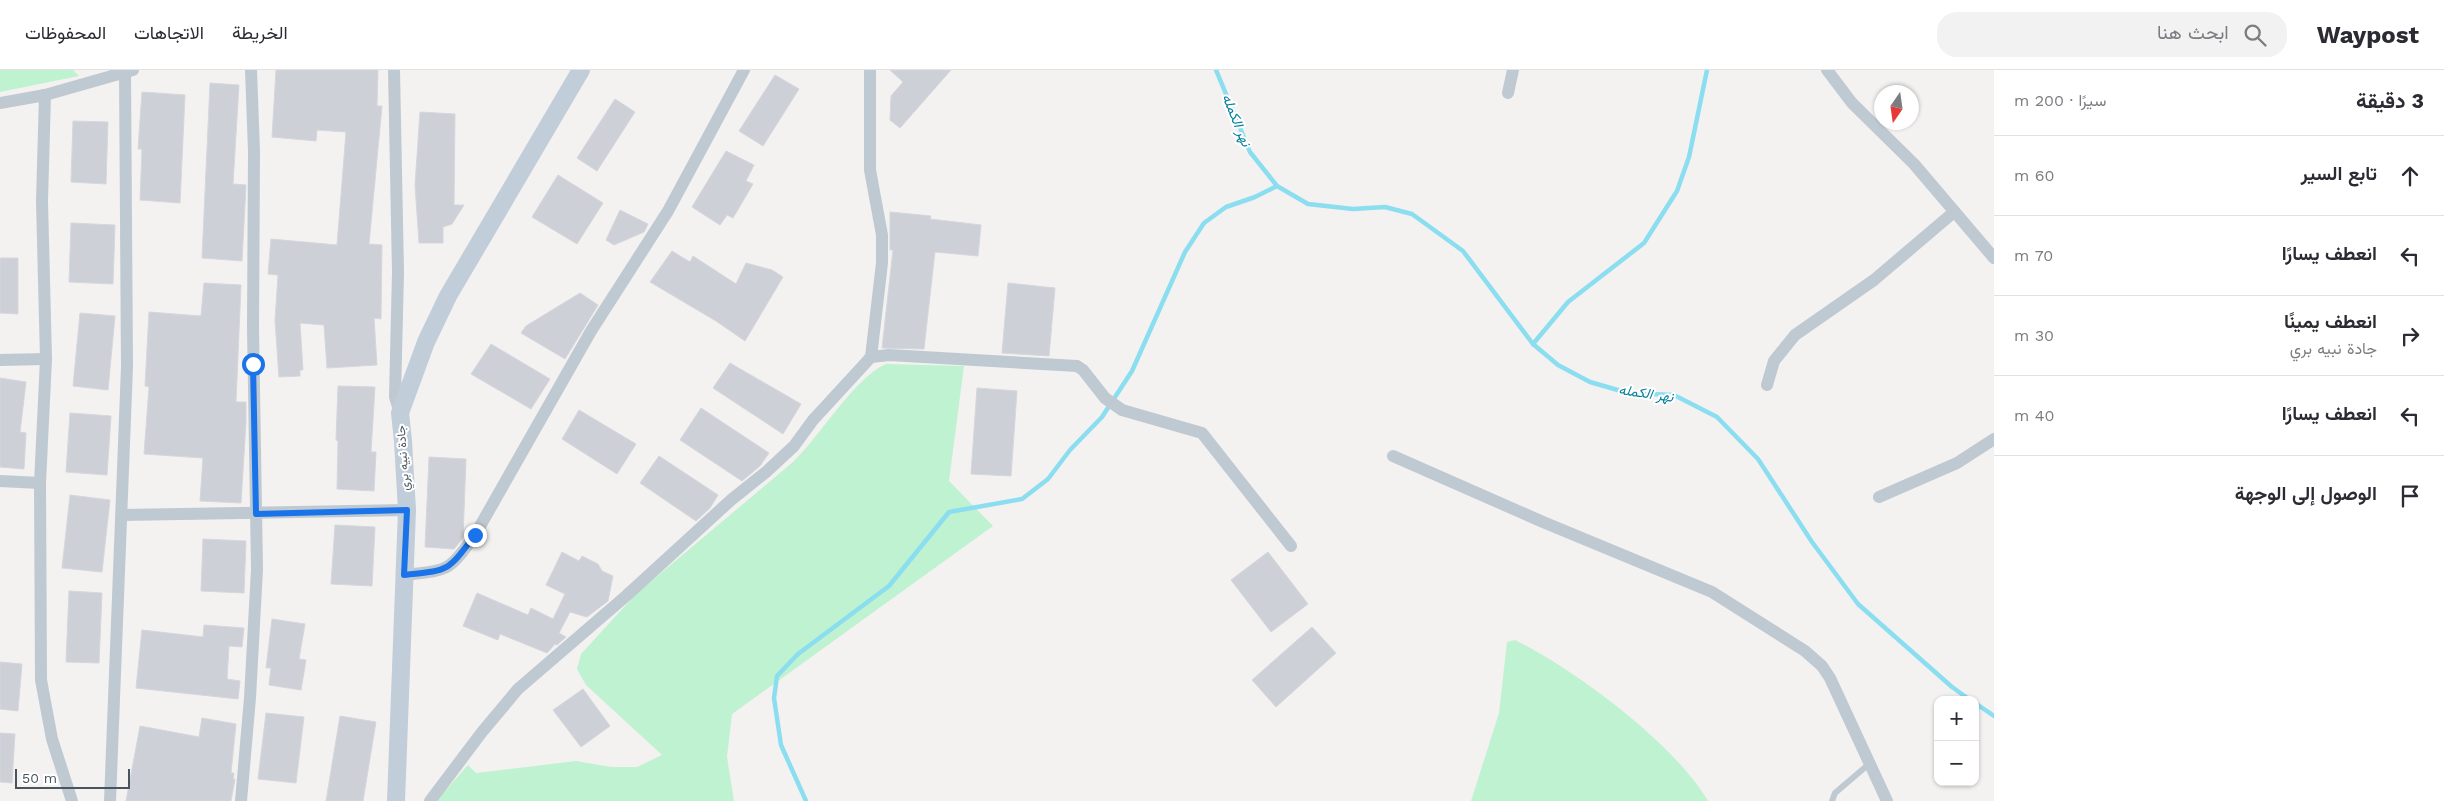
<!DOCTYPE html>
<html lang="ar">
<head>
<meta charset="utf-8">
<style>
  body { margin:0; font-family:"Work Sans",Vazirmatn,sans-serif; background:#f2f2f3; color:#2b2b33; direction:rtl }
  .controls { position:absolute; right:15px; bottom:15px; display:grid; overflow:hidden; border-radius:10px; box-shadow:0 1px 4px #0004 }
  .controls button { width:45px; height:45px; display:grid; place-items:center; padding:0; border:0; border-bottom:1px solid #e1e1e2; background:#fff; color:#2b2b33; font:25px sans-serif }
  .compass { position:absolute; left:1874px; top:15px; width:45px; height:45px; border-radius:50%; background:#fff; box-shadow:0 1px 4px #0004; rotate:193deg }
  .scale { position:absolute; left:15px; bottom:12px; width:115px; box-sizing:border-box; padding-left:5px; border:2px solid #485560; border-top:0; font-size:14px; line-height:18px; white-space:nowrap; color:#485560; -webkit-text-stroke:4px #fff; paint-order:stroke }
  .stop { position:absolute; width:15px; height:15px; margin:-11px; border:4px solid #1a73e8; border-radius:50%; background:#fff }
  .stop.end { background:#1a73e8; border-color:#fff; box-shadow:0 1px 5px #0008 }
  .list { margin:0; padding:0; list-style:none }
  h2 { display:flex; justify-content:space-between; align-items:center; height:65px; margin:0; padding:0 20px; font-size:21px }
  h2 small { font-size:16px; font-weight:400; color:#7c7c81 }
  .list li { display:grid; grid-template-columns:32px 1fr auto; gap:15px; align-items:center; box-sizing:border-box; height:80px; padding:0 20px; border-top:1px solid #e1e1e2 }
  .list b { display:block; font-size:19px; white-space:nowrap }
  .list p { margin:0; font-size:16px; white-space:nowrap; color:#7c7c81 }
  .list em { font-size:16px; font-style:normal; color:#7c7c81 }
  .icon { flex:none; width:28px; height:28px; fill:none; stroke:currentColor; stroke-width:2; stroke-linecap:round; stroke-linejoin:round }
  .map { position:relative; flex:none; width:1994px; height:731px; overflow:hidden; direction:ltr }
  header { display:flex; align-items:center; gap:30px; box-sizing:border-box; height:70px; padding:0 25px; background:#fff; border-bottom:1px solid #e1e1e2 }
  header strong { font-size:24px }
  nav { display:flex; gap:28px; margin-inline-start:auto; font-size:18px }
  .search { width:350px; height:45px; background:#f2f2f3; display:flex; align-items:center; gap:12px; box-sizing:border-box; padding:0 18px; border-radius:20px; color:#7c7c81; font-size:19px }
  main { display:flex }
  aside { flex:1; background:#fff }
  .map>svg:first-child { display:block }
  .green { fill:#bff2d1 }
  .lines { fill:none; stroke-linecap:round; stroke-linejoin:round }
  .stream { stroke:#8adef0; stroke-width:4.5 }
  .building { fill:#cdd0d6; stroke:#d5d7dd }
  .lane { stroke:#bfc9d1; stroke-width:6 }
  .street { stroke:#bfc9d1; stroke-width:12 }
  .secondary { stroke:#c1cdd8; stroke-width:18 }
  .route { stroke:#1a73e8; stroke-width:6 }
  .labels { text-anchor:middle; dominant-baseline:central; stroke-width:4; stroke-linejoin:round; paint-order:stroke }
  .street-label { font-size:12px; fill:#485560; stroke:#fff }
  .water-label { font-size:14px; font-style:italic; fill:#08819c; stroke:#fff }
</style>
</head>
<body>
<header>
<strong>Waypost</strong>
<div class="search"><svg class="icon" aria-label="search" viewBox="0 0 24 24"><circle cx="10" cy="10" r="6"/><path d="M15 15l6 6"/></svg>ابحث هنا</div>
<nav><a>الخريطة</a><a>الاتجاهات</a><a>المحفوظات</a></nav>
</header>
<main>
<aside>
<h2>3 دقيقة<small>سيرًا · 200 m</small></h2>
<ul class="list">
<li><svg class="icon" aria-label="ahead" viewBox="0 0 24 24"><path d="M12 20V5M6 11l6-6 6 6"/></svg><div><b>تابع السير</b></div><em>60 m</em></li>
<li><svg class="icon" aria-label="left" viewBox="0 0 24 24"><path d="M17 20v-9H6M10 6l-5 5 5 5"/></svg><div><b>انعطف يسارًا</b></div><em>70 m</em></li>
<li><svg class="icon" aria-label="right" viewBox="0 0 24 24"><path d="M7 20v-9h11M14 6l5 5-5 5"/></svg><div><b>انعطف يمينًا</b><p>جادة نبيه بري</p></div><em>30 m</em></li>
<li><svg class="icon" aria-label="left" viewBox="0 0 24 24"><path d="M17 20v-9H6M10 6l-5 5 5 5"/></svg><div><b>انعطف يسارًا</b></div><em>40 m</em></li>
<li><svg class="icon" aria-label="arrive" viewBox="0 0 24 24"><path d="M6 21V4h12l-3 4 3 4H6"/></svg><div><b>الوصول إلى الوجهة</b></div></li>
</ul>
</aside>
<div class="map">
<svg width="1994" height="731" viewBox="0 0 1994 731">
  <rect width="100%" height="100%" fill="#f4f1f1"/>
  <g class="green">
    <polygon points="0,0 73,0 79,6 0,22"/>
    <path d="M886 294 964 296 949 411 993 456 732 644 727 687 734 731H436L468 695 476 703 576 691 611 697H637L662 685 586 615 577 599 581 584 636 524 793 392C821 365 854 308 886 294Z"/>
    <path d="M1515 570C1574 599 1675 674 1708 731H1471L1499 643 1507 572Z"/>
  </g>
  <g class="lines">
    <g class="stream">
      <polyline points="1216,0 1250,82 1277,116 1308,134 1353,139 1385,137 1412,144 1463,181 1533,274 1558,295 1590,312 1628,323 1674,325 1717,347 1758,389 1812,472 1858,534 1952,617 1970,630"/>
      <polyline points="1533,274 1568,232 1644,173 1677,121 1689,87 1707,0"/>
      <polyline points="1975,633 1994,646"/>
      <polyline points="806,731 781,675 774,628 777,606 798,584 889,516 949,442 1022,429 1048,409 1070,380 1102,347 1132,301 1185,182 1204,153 1226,137 1255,127 1277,116"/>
    </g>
  </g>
  <g class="building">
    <polygon points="276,0 378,0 377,36 382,36 369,174 382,175 381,249 374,248 377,295 327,298 324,255 300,253 303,300 300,300 300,306 279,307 275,251 278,205 268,204 271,169 337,175 346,62 317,60 316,71 272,67"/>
    <polygon points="890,0 951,0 900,58 890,50 891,26 903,12"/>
    <polygon points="775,5 799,19 763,76 739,61"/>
    <polygon points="210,13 239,15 233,114 246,115 242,191 202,188"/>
    <polygon points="142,22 185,25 180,133 140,130 142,79 138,79"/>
    <polygon points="615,29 635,42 597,101 577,88"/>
    <polygon points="420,42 455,44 454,135 464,135 452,154 443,157 443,173 419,173 415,115"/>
    <polygon points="73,51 108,52 106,114 71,112"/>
    <polygon points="726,81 754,95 746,111 753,114 733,148 727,145 720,155 692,137"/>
    <polygon points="558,105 603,133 577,174 532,147"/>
    <polygon points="620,140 648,154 644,162 614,175 606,170"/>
    <polygon points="890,142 931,146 930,149 981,155 978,186 935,182 924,279 882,278 893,180 890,180"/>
    <polygon points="71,153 115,155 113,214 69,212"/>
    <polygon points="672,181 690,192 693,186 736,214 746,193 772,200 783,207 745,271 716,251 650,212"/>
    <polygon points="0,188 18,188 18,244 0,243"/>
    <polygon points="204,213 241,215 236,332 246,332 246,352 241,433 200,431 203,388 144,384 149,317 145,316 149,242 201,246"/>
    <polygon points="1008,213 1055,218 1049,286 1002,283"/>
    <polygon points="580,223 598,235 565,289 521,263 526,256"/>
    <polygon points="80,243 115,246 108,320 73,316"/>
    <polygon points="491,274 550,309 531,339 471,304"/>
    <polygon points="730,293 801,334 783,364 713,318"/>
    <polygon points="0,308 26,312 20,362 26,363 24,399 0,397"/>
    <polygon points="338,316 375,317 371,382 376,382 374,421 337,419 338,371 336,370"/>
    <polygon points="977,318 1017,321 1011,406 971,404"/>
    <polygon points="701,338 769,383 760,396 742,411 680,370"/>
    <polygon points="579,340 636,374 617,404 562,369"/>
    <polygon points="70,343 111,346 107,405 66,402"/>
    <polygon points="659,386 718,425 710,438 696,451 640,413"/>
    <polygon points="429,387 466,389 463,468 454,479 425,477"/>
    <polygon points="70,425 110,430 102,502 62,498"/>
    <polygon points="335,455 375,457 372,516 331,514"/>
    <polygon points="203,469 246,471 244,523 201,521"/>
    <polygon points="562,482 579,491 582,486 598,494 602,501 613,506 608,531 587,547 570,542 559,563 566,567 557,575 555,574 547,583 500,564 498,570 463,556 477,523 528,545 531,538 553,549 565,524 546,515"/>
    <polygon points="1268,482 1308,534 1271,562 1231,510"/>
    <polygon points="69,521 102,523 99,593 66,592"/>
    <polygon points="272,549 305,554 299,589 306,590 301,620 269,615 271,598 266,598"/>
    <polygon points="204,555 244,558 242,577 229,576 227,609 240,611 238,629 136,618 142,560 203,567"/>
    <polygon points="1312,557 1336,583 1276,637 1252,610"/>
    <polygon points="0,592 22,594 18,641 0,639"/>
    <polygon points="583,619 610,656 581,677 553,640"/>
    <polygon points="266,643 304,647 296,713 258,709"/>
    <polygon points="340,646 376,652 363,731 326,731"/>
    <polygon points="202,648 236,654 231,703 234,703 233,709 235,709 231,731 126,731 140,656 199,667"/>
    <polygon points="0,663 15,664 12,713 0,712"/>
  </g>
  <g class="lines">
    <polyline class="lane" points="1832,731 1835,723 1869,694"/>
    <g class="street">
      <polyline points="394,0 398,202 395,327 400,343"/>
      <polyline points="870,0 870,100 882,165 882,193 871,287"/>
      <polyline points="1827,0 1852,33 1914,94 1994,188"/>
      <polyline points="1508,23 1513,0"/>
      <polyline points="45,25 42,131 46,289 40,413 41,610 52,669 72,731"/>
      <polyline points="0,33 45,25 133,0"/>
      <polyline points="0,290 46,289"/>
      <polyline points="1767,315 1774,291 1795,265 1874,210 1954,142"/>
      <polyline points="1393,386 1543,452 1712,522 1805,581 1822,596 1830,608 1887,731"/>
      <polyline points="0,411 40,413"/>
      <polyline points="1879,427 1957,393 1994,369"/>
      <polyline points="122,445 407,440"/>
      <path d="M404 505C450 500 448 502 475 465L591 261 668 141 744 0"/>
      <polyline points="110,731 127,297 125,3"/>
      <polyline points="241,731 250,628 257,499 253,258 254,81 251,0"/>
      <polyline points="430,731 482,662 518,619 626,526 731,430 766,402 794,376 813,350 871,287 889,285 1077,296 1083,300 1105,328 1122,340 1202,363 1291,476"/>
    </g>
    <polyline class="secondary" points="396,731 407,440 403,371 400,343 426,272 448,226 581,0"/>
  </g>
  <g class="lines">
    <path class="route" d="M253 294 256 444 407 440 404 505C450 500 447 502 475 465"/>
  </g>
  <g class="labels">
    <g class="street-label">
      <text transform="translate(403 388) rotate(-94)">جادة نبيه بري</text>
    </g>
    <g class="water-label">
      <text transform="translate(1237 50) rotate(68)">نهر الكمله</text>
      <text transform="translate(1646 323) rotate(8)">نهر الكمله</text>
    </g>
  </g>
</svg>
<div class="controls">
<button>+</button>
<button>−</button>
</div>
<svg class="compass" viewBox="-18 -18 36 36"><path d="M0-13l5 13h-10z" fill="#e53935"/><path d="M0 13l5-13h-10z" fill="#7c7c81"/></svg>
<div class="scale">50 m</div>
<div class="stop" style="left:253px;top:294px"></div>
<div class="stop end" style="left:475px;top:465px"></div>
</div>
</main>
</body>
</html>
